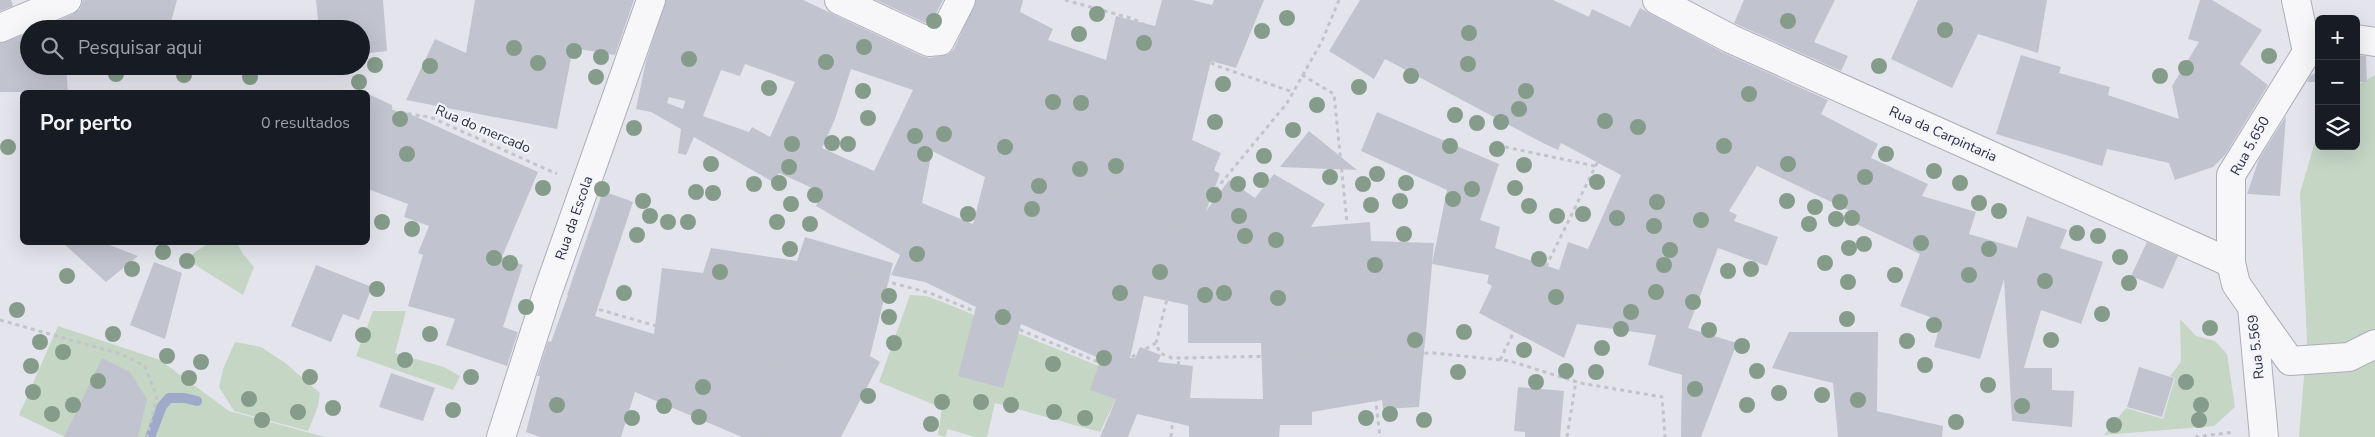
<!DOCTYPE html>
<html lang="pt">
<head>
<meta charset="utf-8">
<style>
  body { margin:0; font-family:"Nunito Sans",sans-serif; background:#20242c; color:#f1f3f6 }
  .controls { position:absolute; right:15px; top:15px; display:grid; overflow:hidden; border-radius:8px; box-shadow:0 5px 20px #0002 }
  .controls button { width:45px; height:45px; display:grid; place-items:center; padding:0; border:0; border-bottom:1px solid #363941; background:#171b24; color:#f1f3f6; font:25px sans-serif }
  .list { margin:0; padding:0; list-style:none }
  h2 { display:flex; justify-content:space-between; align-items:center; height:65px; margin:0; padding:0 20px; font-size:21px }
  h2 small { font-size:16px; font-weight:400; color:#9ea1a6 }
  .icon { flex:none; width:28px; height:28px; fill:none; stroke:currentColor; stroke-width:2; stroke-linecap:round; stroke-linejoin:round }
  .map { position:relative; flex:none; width:2375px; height:437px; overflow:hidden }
  .search { position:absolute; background:#171b24; box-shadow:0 5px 20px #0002; left:20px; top:20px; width:350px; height:55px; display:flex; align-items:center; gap:12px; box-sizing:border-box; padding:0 18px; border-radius:28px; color:#9ea1a6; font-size:19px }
  .panel { position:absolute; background:#171b24; box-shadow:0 5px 20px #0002; left:20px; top:90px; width:350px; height:155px; border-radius:8px }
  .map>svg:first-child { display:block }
  .green { fill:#c5d6c5 }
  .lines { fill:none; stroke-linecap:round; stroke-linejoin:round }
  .stream { stroke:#9faacb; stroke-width:10 }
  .building { fill:#c1c3cf; fill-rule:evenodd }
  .minor-casing { stroke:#acaeba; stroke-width:30 }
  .path { stroke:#c2c3cb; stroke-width:3; stroke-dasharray:4 4; stroke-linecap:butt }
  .minor { stroke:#f7f7fa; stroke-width:28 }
  .tree { fill:#859c8a }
  .labels { text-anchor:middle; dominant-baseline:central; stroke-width:4; stroke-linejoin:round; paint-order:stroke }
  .street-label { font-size:14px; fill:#2b2e44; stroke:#f4f5f9 }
</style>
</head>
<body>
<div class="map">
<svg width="2375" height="437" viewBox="0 0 2375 437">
  <rect width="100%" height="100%" fill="#e4e5ec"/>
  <g class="green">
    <polygon points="2375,75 2375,437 2299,437 2307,340 2300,193 2319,128 2319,146 2356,146 2356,86"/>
    <polygon points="209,243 237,243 243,254 254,267 243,295 189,261 194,253"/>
    <polygon points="910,295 926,296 940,301 1096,365 1121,367 1134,361 1100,432 995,403 987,437 975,437 948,429 945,437 938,435 942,408 879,382"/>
    <polygon points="373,311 406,311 395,353 444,367 460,376 453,390 356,356"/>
    <polygon points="2180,319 2196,336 2215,341 2227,354 2235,407 2214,426 2104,435 2126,408 2163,419 2175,378 2170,376 2181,362"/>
    <polygon points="58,326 160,360 229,411 325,437 65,437 19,415"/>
    <polygon points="235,342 261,347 284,362 320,393 318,406 308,431 234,411 219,387 223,369"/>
  </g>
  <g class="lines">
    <polyline class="stream" points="150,437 162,406 169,398 185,398 197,401"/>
  </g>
  <g class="building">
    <polygon points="0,0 11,0 13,6 0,11"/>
    <polygon points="83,0 177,0 169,29 39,29 73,14 80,9"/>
    <polygon points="316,0 383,0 387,51 361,54 361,29 319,29"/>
    <polygon points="475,0 634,0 615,55 573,48 557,129 406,100 435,39 466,53"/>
    <path d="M666 0H803L922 56 930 58 948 54 954 49 976 0H1023L1020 12 1053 29 1048 40 1106 60 1116 16 1155 26 1162 0H1192L1212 5 1214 0H1264L1236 68 1211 61 1192 140 1221 153 1214 170 1220 174 1206 211 1229 180 1255 198 1274 174 1325 204 1311 227 1370 222 1371 241 1434 243 1419 407 1383 409 1382 400 1312 412V425H1280L1279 437H1189V426L1137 414 1128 437H1100L1116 399 1090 390 1101 359 1021 324 1003 388 958 376 976 307 925 282 891 275 900 255 816 206 821 192 779 173 773 182 694 137 686 155 678 153 681 129 651 112 636 109 646 61ZM745 64 795 82 770 137 752 127 749 132 703 116 721 70 740 76ZM851 69 913 90 874 171 822 148 835 119ZM669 97 685 101 683 109 667 103ZM932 151 985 177 973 224 922 203ZM1144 296 1188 305V343H1261L1263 399 1190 398 1193 366 1158 362 1161 355 1140 347 1135 358H1130Z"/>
    <polygon points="876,0 943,0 930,25"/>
    <polygon points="1360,0 1553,0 1589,17 1592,9 1630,27 1640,8 1724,53 1828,100 1821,114 1878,144 1871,158 1928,184 1922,196 1976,212 1969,234 2017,248 2027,216 2067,230 2060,248 2103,262 2081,324 2041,310 2024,368 2052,368 2052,390 2074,391 2072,427 2012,421 2004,279 1980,359 1934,347 1941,321 1900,306 1920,254 1854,223 1858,215 1757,166 1729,211 1737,215 1734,221 1778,237 1767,266 1718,248 1688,328 1737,343 1701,437 1681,437 1682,375 1648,365 1656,335 1577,324 1564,358 1479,313 1492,286 1487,283 1489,275 1432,264 1447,190 1361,151 1377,112 1499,164 1480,220 1500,227 1495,248 1559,270 1568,242 1588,249 1621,175 1561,143 1558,150 1543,143 1385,59 1374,79 1329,51"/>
    <polygon points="1744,0 1835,0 1814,42 1848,56 1841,71 1734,23"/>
    <polygon points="1918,0 2047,0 2038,53 1978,34 1952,88 1891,59"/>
    <polygon points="2200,0 2212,0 2262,30 2240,64 2268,85 2225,155 2213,167 2175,180 2169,163 2107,149 2102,166 1996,134 2021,55 2061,67 2059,73 2110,87 2108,95 2179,119 2172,86 2199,42 2188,39"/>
    <polygon points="29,33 29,66 70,66 66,67 68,92 0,92 0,43"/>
    <polygon points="2356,55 2366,56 2367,82 2356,82"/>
    <polygon points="2319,71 2319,82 2307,82 2310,76"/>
    <polygon points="368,94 392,105 394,125 401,110 538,172 502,257 523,265 503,327 518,332 507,366 446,345 455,319 408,306 423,255 418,253 429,226 404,217 408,204 368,189"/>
    <polygon points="2286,116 2280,196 2247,194 2259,159"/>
    <polygon points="1309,131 1357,170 1280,167"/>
    <polygon points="603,191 633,202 595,316 654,334 662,268 703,273 711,248 797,261 805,237 893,263 870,356 880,362 841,437 742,437 635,392 621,437 540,437 526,432 540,376 537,376 548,341 551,342 568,295 567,295"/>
    <polygon points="62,242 102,242 138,256 106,282"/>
    <polygon points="2147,242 2178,256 2163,289 2131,276"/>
    <polygon points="154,262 182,273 165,339 130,325"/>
    <polygon points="316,265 372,287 359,320 343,314 331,342 291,326"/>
    <polygon points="1789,332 1878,332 1877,411 1943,426 1942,437 1838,437 1833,383 1772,368"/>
    <polygon points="102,358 130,372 147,399 138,437 64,437"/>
    <polygon points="2139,367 2174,378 2162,417 2127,407"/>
    <polygon points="391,373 435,388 423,421 379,407"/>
    <polygon points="1518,387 1564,391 1560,437 1525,437 1525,432 1514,431"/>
  </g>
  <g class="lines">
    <g class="minor-casing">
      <g id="minor">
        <polyline points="839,0 929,42 940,41 961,0"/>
        <polyline points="1657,0 1731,39 2231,263"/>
        <polyline points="2296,0 2307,52"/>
        <polyline points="0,28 67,0"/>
        <polyline points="2356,39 2375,42"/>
        <polyline points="2253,309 2290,361 2349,357 2375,344"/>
        <polyline points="501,437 547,294 651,0"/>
        <polyline points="2264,437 2252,307 2236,284 2231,263 2231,175 2307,52 2319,47"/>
      </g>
    </g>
    <g class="path">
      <polyline points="1065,0 1134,19 1217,66 1293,92"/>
      <polyline points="1339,0 1322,41 1287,103 1185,227 1156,343 1160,353 1172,358 1179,358 1434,353 1510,361 1580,383 1662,397 1665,437"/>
      <polyline points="965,56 983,65 967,107 1043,157 1110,195 1183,231"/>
      <polyline points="1302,75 1334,94 1353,282 1374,386 1380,437"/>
      <polyline points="368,108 430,117 557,174"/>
      <polyline points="1505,147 1595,166"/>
      <polyline points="1537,284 1627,305 1667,311"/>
      <polyline points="576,303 720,344 783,368"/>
      <polyline points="0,320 117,353 134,360 145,367 157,397 147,437"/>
      <polyline points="1500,360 1600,157 1667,39"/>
      <path d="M766 437C774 421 770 405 774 388 783 355 818 307 839 279L862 275 930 293 1096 361 1121 363 1156 343"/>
      <polyline points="1171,437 1179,358"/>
      <polyline points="1567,437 1576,381"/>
      <polyline points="2195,437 2234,432"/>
    </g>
    <use href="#minor" class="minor"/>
  </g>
  <g class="tree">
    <circle cx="1097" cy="14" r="8"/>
    <circle cx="1287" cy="18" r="8"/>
    <circle cx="934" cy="21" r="8"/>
    <circle cx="1788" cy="21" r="8"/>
    <circle cx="1945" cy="30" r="8"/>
    <circle cx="1262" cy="31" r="8"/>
    <circle cx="1469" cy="33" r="8"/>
    <circle cx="1079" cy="34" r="8"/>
    <circle cx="1144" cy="43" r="8"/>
    <circle cx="864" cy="47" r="8"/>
    <circle cx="514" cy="48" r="8"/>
    <circle cx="574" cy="51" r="8"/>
    <circle cx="2269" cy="56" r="8"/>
    <circle cx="601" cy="57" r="8"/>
    <circle cx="689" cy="59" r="8"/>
    <circle cx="826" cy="62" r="8"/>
    <circle cx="538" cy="63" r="8"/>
    <circle cx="1468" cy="64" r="8"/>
    <circle cx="375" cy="65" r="8"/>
    <circle cx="430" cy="66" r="8"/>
    <circle cx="1879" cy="66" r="8"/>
    <circle cx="2186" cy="68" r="8"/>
    <circle cx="116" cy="74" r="8"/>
    <circle cx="184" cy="75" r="8"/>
    <circle cx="1411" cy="76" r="8"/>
    <circle cx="2160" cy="76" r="8"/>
    <circle cx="250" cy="77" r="8"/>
    <circle cx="596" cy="77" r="8"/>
    <circle cx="359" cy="82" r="8"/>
    <circle cx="1223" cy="84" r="8"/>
    <circle cx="1359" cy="87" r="8"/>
    <circle cx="769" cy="88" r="8"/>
    <circle cx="863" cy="91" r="8"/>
    <circle cx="1526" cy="91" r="8"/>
    <circle cx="1749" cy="94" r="8"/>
    <circle cx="1053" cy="102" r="8"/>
    <circle cx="1081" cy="103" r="8"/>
    <circle cx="1317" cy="105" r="8"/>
    <circle cx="1519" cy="109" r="8"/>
    <circle cx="1455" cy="115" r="8"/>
    <circle cx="868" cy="118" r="8"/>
    <circle cx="400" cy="119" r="8"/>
    <circle cx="1605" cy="121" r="8"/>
    <circle cx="1215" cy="122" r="8"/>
    <circle cx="1501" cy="122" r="8"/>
    <circle cx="1477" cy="123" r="8"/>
    <circle cx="1638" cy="127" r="8"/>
    <circle cx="634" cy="128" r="8"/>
    <circle cx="1293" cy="130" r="8"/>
    <circle cx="944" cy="134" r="8"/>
    <circle cx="915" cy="136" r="8"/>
    <circle cx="832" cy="143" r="8"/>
    <circle cx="792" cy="144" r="8"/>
    <circle cx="848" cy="144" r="8"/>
    <circle cx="1450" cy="146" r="8"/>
    <circle cx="1724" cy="146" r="8"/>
    <circle cx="8" cy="147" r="8"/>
    <circle cx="1005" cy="147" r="8"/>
    <circle cx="1497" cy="149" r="8"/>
    <circle cx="407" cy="154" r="8"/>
    <circle cx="925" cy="154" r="8"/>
    <circle cx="1886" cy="154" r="8"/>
    <circle cx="1264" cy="156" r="8"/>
    <circle cx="711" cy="164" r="8"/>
    <circle cx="1788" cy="164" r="8"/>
    <circle cx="1524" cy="165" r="8"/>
    <circle cx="1116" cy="166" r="8"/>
    <circle cx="789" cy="167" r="8"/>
    <circle cx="1080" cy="169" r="8"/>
    <circle cx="1934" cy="171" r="8"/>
    <circle cx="1377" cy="174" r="8"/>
    <circle cx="1330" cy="177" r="8"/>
    <circle cx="1865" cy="177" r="8"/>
    <circle cx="1261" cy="180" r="8"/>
    <circle cx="1597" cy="182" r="8"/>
    <circle cx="779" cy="183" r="8"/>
    <circle cx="1406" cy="183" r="8"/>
    <circle cx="1960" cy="183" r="8"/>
    <circle cx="754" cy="184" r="8"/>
    <circle cx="1238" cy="184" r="8"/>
    <circle cx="1363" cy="184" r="8"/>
    <circle cx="1039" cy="186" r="8"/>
    <circle cx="543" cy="188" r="8"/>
    <circle cx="1515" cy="188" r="8"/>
    <circle cx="602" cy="189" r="8"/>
    <circle cx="1472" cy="189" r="8"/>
    <circle cx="696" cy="192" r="8"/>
    <circle cx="713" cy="193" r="8"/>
    <circle cx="815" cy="195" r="8"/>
    <circle cx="1214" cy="195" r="8"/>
    <circle cx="1453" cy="199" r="8"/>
    <circle cx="643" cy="201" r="8"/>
    <circle cx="1400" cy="201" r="8"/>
    <circle cx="1787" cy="201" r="8"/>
    <circle cx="1657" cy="202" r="8"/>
    <circle cx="1840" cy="202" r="8"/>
    <circle cx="1979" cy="203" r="8"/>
    <circle cx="791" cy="204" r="8"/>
    <circle cx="1371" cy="205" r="8"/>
    <circle cx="1529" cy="206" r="8"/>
    <circle cx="1815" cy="207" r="8"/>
    <circle cx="1032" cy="209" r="8"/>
    <circle cx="1999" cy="211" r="8"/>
    <circle cx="968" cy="214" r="8"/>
    <circle cx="1583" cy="214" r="8"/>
    <circle cx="650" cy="216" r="8"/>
    <circle cx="1239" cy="216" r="8"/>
    <circle cx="1557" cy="216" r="8"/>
    <circle cx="1617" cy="218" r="8"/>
    <circle cx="1852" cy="218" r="8"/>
    <circle cx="1836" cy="219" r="8"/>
    <circle cx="1701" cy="220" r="8"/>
    <circle cx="382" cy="222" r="8"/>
    <circle cx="668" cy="222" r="8"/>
    <circle cx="688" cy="222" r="8"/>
    <circle cx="777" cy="222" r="8"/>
    <circle cx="810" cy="224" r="8"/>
    <circle cx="1809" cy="224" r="8"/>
    <circle cx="1654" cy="226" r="8"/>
    <circle cx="412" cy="229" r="8"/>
    <circle cx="2077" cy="233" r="8"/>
    <circle cx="1404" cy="234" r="8"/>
    <circle cx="637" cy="235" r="8"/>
    <circle cx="1245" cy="236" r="8"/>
    <circle cx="2098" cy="236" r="8"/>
    <circle cx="1276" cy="240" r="8"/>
    <circle cx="1921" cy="243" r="8"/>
    <circle cx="1864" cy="244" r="8"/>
    <circle cx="1849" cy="248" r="8"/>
    <circle cx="790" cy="249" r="8"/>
    <circle cx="1989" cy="249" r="8"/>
    <circle cx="1670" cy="250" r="8"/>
    <circle cx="163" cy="252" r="8"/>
    <circle cx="917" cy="254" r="8"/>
    <circle cx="2120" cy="257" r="8"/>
    <circle cx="494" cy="258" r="8"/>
    <circle cx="1539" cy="259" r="8"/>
    <circle cx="187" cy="261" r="8"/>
    <circle cx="510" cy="263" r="8"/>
    <circle cx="1825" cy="263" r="8"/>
    <circle cx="1375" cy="265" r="8"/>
    <circle cx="1664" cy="265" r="8"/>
    <circle cx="132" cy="269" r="8"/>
    <circle cx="1751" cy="269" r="8"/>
    <circle cx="1728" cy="271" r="8"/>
    <circle cx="720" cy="272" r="8"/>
    <circle cx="1160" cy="272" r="8"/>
    <circle cx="1895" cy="275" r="8"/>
    <circle cx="1969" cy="275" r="8"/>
    <circle cx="67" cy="276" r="8"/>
    <circle cx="2045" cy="281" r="8"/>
    <circle cx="1848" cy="282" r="8"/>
    <circle cx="2129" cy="283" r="8"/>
    <circle cx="377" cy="289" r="8"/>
    <circle cx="1656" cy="292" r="8"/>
    <circle cx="624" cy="293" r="8"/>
    <circle cx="1120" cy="293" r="8"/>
    <circle cx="1224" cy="293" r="8"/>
    <circle cx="1205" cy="295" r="8"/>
    <circle cx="889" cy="296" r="8"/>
    <circle cx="1556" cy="297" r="8"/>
    <circle cx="1278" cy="298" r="8"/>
    <circle cx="1693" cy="302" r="8"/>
    <circle cx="526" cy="307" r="8"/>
    <circle cx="17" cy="310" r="8"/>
    <circle cx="1631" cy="312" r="8"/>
    <circle cx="2102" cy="314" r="8"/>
    <circle cx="889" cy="317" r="8"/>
    <circle cx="1003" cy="317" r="8"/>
    <circle cx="1847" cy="319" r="8"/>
    <circle cx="1934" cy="325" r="8"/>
    <circle cx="2210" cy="328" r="8"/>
    <circle cx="1621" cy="329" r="8"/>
    <circle cx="1709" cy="330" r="8"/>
    <circle cx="1464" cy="332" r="8"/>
    <circle cx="113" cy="334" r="8"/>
    <circle cx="430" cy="334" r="8"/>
    <circle cx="363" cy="335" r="8"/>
    <circle cx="1415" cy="340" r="8"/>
    <circle cx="2051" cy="340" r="8"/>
    <circle cx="1907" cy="341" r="8"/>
    <circle cx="40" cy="342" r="8"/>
    <circle cx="894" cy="343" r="8"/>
    <circle cx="1742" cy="346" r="8"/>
    <circle cx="1602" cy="348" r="8"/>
    <circle cx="1524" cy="350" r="8"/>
    <circle cx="63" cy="352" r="8"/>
    <circle cx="167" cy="356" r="8"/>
    <circle cx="1104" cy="358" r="8"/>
    <circle cx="405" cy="360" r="8"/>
    <circle cx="201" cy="362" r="8"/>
    <circle cx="1053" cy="364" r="8"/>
    <circle cx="1925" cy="365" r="8"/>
    <circle cx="31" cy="366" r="8"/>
    <circle cx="1566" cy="371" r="8"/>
    <circle cx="1757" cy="371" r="8"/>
    <circle cx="1458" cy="372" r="8"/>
    <circle cx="1596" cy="372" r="8"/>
    <circle cx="310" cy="377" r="8"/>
    <circle cx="471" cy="377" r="8"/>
    <circle cx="189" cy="378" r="8"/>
    <circle cx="98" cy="381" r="8"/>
    <circle cx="1536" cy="382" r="8"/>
    <circle cx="2186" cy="382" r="8"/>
    <circle cx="1988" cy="385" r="8"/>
    <circle cx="703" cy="387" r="8"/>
    <circle cx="1695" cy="389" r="8"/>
    <circle cx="33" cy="392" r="8"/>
    <circle cx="1779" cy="393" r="8"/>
    <circle cx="1822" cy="395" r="8"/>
    <circle cx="868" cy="396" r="8"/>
    <circle cx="249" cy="399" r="8"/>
    <circle cx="1858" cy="400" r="8"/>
    <circle cx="942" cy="402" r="8"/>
    <circle cx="981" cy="402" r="8"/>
    <circle cx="73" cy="405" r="8"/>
    <circle cx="557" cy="405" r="8"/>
    <circle cx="1011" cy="405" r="8"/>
    <circle cx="1747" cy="405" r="8"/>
    <circle cx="2201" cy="405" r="8"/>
    <circle cx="664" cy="406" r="8"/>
    <circle cx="2022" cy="406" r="8"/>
    <circle cx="333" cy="408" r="8"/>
    <circle cx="453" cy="410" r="8"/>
    <circle cx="298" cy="412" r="8"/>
    <circle cx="1054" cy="412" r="8"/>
    <circle cx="52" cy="414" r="8"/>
    <circle cx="1390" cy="414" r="8"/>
    <circle cx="699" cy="417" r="8"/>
    <circle cx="632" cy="418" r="8"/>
    <circle cx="1085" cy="418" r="8"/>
    <circle cx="1366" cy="418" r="8"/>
    <circle cx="262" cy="420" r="8"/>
    <circle cx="1424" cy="420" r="8"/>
    <circle cx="2199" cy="420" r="8"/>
    <circle cx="1956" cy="422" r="8"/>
    <circle cx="931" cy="424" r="8"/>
    <circle cx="2114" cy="425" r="8"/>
  </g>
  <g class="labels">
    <g class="street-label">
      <text transform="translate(483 129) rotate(23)">Rua do mercado</text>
      <text transform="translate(1943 134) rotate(24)">Rua da Carpintaria</text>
      <text transform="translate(2250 146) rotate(-61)">Rua 5.650</text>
      <text transform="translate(574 218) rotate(-71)">Rua da Escola</text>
      <text transform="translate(2256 347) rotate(-96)">Rua 5.569</text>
    </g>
  </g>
</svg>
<div class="controls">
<button>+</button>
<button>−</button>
<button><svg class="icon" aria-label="layers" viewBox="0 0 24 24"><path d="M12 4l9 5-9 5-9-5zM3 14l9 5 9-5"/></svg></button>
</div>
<div class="search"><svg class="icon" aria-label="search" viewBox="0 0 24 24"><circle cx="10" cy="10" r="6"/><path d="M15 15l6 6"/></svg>Pesquisar aqui</div>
<section class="panel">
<h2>Por perto<small>0 resultados</small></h2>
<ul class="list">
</ul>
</section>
</div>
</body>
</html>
